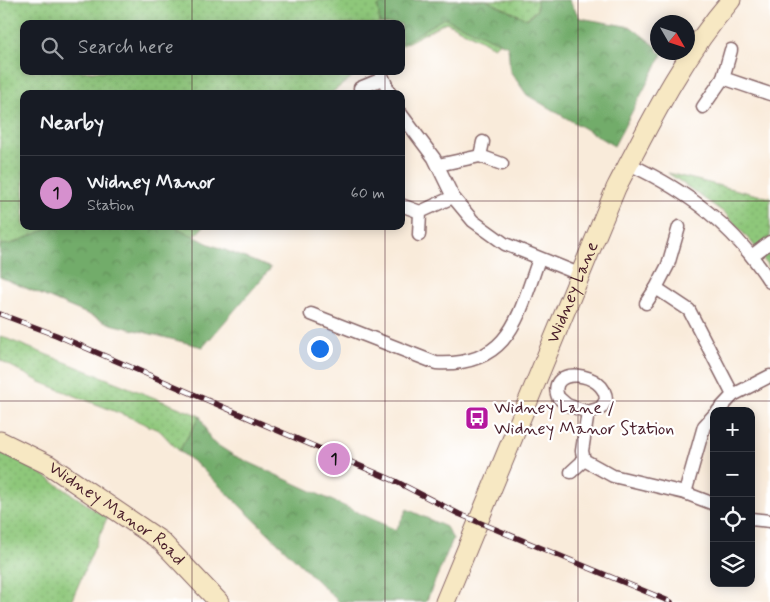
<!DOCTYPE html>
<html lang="en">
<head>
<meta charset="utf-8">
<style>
  body { margin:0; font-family:Mynerve,sans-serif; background:#20242c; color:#f1f3f6 }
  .controls { position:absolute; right:15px; bottom:15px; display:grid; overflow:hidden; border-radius:10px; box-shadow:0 2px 12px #0003 }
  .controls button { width:45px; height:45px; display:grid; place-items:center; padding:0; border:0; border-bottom:1px solid #363941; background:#171b24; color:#f1f3f6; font:25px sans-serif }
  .compass { position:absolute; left:650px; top:15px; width:45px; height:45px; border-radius:50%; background:#171b24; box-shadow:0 2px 12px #0003; rotate:129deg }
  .you { position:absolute; left:319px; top:348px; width:18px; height:18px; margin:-12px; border:4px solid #fff; border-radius:50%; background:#1a73e8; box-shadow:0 0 0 8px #1a73e833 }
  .badge { display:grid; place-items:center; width:32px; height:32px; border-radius:50%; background:#d690ce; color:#111; font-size:16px; font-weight:700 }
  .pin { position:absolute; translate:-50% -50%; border:2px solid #fff; box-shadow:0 1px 5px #0006 }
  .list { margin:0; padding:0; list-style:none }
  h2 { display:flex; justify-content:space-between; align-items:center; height:65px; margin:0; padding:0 20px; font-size:21px }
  h2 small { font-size:16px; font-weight:400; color:#9ea1a6 }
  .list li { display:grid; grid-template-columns:32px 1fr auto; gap:15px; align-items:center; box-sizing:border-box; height:75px; padding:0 20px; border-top:1px solid #363941 }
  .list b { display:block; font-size:19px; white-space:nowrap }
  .list p { margin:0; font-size:16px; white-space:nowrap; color:#9ea1a6 }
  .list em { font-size:16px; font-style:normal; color:#9ea1a6 }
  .icon { flex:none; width:28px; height:28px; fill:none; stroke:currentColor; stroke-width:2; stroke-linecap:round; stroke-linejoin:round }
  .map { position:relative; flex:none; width:770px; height:602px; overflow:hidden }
  .search { position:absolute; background:#171b24; box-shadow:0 2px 12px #0003; left:20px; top:20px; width:385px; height:55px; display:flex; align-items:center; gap:12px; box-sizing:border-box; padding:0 18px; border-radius:10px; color:#9ea1a6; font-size:19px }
  .panel { position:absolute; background:#171b24; box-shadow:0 2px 12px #0003; left:20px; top:90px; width:385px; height:140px; border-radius:10px }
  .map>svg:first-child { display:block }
  .grass { fill:url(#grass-dots); stroke:#6c7352 }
  .forest { fill:url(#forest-crowns); stroke:#5e664a }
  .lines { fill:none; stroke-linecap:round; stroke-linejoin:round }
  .street-casing { stroke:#876668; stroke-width:15 }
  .secondary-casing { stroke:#876668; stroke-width:21 }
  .street { stroke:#fff; stroke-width:12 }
  .secondary { stroke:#f7e8c3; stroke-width:19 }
  .rail-casing { stroke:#4a1f2b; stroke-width:5.5 }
  .rail { stroke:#fff; stroke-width:4; stroke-dasharray:11; stroke-linecap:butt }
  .grid { fill:none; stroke:#4a1f2b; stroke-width:1; stroke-opacity:0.55 }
  .labels { text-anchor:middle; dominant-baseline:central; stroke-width:4.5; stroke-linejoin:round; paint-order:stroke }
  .street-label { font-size:18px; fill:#4a1f2b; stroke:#fff }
  .poi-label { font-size:18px; fill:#4a1f2b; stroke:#fff; text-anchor:start }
</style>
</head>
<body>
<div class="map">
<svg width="770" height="602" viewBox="0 0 770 602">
  <defs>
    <pattern id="grass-dots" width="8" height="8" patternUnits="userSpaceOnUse" patternTransform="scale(1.25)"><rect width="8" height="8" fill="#8ec77a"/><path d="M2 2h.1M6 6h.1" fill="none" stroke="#7caa6a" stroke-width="1.8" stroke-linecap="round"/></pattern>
    <pattern id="forest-crowns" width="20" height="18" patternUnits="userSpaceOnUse" patternTransform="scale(1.25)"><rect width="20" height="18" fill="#72ac6a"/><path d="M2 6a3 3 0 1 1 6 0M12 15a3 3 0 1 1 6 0" fill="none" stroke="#608b57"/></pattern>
  </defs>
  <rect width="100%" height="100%" fill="#fff"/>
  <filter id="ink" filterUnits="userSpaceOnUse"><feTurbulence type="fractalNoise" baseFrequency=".02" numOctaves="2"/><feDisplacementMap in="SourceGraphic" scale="10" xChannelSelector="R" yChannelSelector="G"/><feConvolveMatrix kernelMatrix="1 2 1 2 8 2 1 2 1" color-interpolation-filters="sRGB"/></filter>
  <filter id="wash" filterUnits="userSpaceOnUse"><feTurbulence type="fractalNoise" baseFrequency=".0096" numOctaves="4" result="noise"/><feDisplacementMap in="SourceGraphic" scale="20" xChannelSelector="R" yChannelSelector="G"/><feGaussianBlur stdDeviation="1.12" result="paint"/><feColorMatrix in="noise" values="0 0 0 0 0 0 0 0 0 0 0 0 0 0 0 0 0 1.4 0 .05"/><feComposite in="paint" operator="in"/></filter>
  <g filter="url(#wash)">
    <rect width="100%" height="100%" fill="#f9ebda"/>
    <g class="grass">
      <polygon points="0,0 548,0 494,47 446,22 401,46 401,24 24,24 24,71 360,71 330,94 24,94 24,226 204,226 111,324 0,277"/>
      <polygon points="668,173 770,198 770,269 753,244 726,214"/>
      <polygon points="0,336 200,416 179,451 160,431 129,417 40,382 0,360"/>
      <polygon points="0,452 33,468 107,518 71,602 0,602"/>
    </g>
    <g class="forest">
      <polygon points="386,0 486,0 527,19 537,10 537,0 569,0 580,18 631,27 657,47 658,52 663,53 614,146 527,95 510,71 508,46 444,18 401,44 401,24 380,24 378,7"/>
      <polygon points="54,226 174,226 207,243 271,268 203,347 111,324 0,277 0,245 11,244"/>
      <polygon points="200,416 211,441 233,455 396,530 407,509 446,527 453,539 426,602 339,602 199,466 179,451"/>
    </g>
  </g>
  <g filter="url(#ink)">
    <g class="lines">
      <g class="street-casing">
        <g id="street">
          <polyline points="380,71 390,94"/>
          <polyline points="723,78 731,50"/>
          <polyline points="360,88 382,79"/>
          <polyline points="703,107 723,78 770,94"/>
          <polyline points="401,114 434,158 453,197 473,221 505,244 579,274"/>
          <polyline points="480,156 483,142"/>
          <path d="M629 164C689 192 734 226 770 282"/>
          <polyline points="438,165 480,156 502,164"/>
          <polyline points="401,205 420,212"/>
          <polyline points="679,227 668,265 656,288 689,310 733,395"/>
          <polyline points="419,235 420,212 453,197"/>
          <polyline points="753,255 770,242"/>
          <polyline points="646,303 656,288"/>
          <path d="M311 314 436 363C510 367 518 317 539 259"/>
          <polyline points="718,411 733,395 770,376"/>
          <path d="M588 412 601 408 606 400C606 371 546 365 558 397L567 405 588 412 582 451 584 460 613 476 685 493"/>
          <polyline points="714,415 704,426 685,493 714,504"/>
          <polyline points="571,472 584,460"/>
          <polyline points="751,519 770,521"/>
        </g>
      </g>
      <g class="secondary-casing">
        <g id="secondary">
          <path id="s1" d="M0 441 49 465 161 541 219 602"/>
          <path id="s2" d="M445 602 616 188C650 123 682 57 731 0"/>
        </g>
      </g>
      <use href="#street" class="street"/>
      <use href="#secondary" class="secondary"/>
      <g class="rail-casing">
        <polyline id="rail" points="0,314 56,335 156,378 395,481 459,514 671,602"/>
      </g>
      <use href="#rail" class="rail"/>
    </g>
  </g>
  <path class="grid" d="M192 0V24M385 0V24M578 0V602M192 71V94M385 71V94M0 201H24M401 201H770M192 226V602M385 226V602M0 401H770"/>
  <defs>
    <g id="bus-square" transform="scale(1.25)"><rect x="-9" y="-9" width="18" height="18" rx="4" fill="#b5179e" stroke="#fff"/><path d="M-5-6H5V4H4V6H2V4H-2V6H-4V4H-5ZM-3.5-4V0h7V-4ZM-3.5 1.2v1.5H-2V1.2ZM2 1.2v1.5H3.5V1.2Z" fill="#fff"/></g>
  </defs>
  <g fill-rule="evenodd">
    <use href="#bus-square" x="477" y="418"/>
  </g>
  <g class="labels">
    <g class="street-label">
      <text stroke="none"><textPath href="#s2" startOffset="335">Widney Lane</textPath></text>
      <text stroke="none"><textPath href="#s1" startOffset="138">Widney Manor Road</textPath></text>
    </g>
    <g class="poi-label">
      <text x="494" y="408">Widney Lane /<tspan x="494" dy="21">Widney Manor Station</tspan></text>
    </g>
  </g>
</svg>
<div class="controls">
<button>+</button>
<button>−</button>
<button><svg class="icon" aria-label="locate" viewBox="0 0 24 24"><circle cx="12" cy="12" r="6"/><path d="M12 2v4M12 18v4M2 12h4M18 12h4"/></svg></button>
<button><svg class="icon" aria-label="layers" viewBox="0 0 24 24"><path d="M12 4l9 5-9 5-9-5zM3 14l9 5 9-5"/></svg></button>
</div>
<svg class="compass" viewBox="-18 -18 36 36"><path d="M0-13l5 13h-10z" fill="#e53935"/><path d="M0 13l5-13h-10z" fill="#9ea1a6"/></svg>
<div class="you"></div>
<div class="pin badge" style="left:334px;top:459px">1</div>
<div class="search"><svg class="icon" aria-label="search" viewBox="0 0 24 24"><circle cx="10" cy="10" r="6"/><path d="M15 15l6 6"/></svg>Search here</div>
<section class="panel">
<h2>Nearby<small></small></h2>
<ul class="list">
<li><span class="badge">1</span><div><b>Widney Manor</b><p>Station</p></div><em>60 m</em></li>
</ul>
</section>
</div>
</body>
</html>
